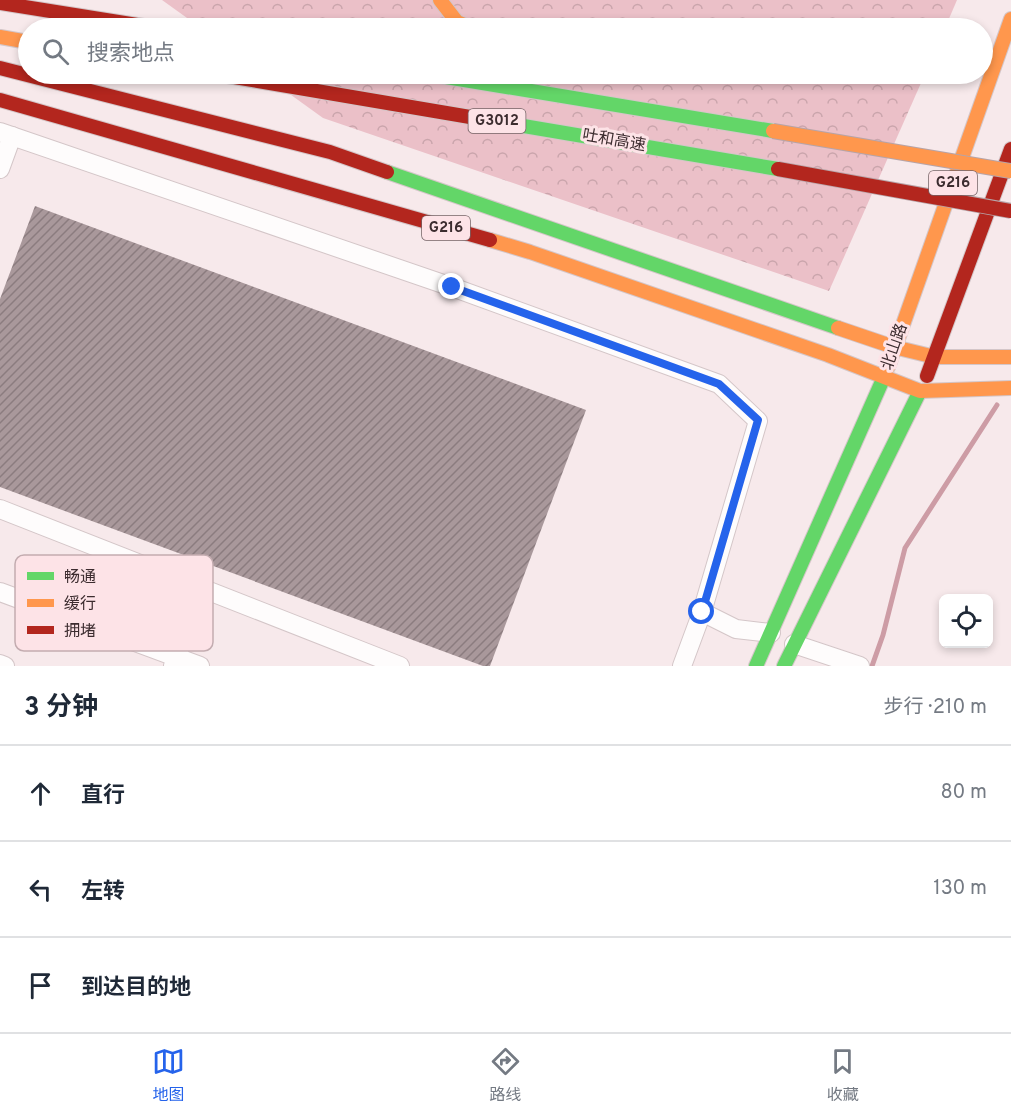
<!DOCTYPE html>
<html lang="zh">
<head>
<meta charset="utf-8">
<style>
  body { margin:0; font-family:Overpass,"Noto Sans SC",sans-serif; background:#f2f2f3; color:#1f2937 }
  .controls { position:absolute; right:18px; bottom:18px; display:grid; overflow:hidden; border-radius:9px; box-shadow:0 3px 9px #0003 }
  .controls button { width:54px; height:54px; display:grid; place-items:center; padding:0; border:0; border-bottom:2px solid #e0e1e3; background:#fff; color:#1f2937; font:30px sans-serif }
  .stop { position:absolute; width:18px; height:18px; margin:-14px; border:4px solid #2563eb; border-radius:50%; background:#fff }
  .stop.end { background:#2563eb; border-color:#fff; box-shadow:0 2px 6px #0008 }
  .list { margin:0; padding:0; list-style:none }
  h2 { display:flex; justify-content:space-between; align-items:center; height:78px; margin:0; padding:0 24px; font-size:26px }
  h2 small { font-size:20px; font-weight:400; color:#747a83 }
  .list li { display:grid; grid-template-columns:39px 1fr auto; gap:18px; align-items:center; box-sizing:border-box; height:96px; padding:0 24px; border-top:2px solid #e0e1e3 }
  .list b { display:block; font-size:22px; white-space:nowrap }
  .list em { font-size:20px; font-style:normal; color:#747a83 }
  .icon { flex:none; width:33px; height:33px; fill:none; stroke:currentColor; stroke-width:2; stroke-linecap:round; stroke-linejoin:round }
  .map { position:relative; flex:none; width:1011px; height:666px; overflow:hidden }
  .search { position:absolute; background:#fff; box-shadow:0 3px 9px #0003; left:18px; right:18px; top:18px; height:66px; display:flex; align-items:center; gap:15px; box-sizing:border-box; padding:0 21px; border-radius:33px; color:#747a83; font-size:22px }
  .sheet { height:366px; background:#fff }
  nav { display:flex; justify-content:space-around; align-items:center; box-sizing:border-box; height:84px; border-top:2px solid #e0e1e3; background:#fff; font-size:16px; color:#747a83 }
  nav a { display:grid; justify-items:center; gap:3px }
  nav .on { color:#2563eb }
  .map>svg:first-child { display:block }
  .forest { fill:url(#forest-crowns) }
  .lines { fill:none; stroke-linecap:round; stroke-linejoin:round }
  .stream { stroke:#cd9ca5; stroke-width:5 }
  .building { fill:url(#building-hatch) }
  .street-casing { stroke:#d4c6c8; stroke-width:20 }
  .fast-casing { stroke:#d4c6c8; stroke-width:16 }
  .slow-casing { stroke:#d4c6c8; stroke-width:16 }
  .jam-casing { stroke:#d4c6c8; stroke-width:16 }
  .street { stroke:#fefcfc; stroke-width:18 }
  .fast { stroke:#63d668; stroke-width:14 }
  .slow { stroke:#ff974d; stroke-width:14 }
  .jam { stroke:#b3261e; stroke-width:14 }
  .slow-bridge-casing { stroke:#b7a4a8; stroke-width:16; stroke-linecap:butt }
  .jam-bridge-casing { stroke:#b7a4a8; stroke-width:16; stroke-linecap:butt }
  .slow-bridge { stroke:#ff974d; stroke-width:14 }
  .jam-bridge { stroke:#b3261e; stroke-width:14 }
  .route { stroke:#2563eb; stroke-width:8 }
  .labels { text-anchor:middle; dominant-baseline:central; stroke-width:6; stroke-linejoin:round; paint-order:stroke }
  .shield { fill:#fde3e7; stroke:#766366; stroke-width:1.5 }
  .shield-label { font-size:15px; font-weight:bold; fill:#3c2c2f }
  .street-label { font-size:16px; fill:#3c2c2f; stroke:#fde3e7 }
  .key { fill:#fde3e7; stroke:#c3acb0; stroke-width:1.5 }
  .key-label { font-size:16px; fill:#3c2c2f }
</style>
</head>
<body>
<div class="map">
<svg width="1011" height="666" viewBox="0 0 1011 666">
  <defs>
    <pattern id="forest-crowns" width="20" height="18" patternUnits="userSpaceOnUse" patternTransform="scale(1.5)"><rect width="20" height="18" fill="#ebc0c8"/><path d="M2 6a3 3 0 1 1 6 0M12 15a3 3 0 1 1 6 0" fill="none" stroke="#caa5ac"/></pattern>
    <pattern id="building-hatch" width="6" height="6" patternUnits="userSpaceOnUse" patternTransform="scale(1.5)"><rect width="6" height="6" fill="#a9989b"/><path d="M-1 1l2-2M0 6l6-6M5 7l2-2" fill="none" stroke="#8b7c7f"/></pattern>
  </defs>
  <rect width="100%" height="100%" fill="#f7e9eb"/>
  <g class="forest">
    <polygon points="162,0 957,0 945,28 201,28"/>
    <polygon points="262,74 925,74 829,291 323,118"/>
  </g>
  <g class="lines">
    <polyline class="stream" points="872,666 883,635 905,548 997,405"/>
  </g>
  <polygon class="building" points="35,206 586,410 490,666 483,666 0,487 0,299"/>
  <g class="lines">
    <g class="street-casing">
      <g id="street">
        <polyline points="0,132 452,287 719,384 758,421 702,612 682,666"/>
        <polyline points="0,169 12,136"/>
        <polyline points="0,509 400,666"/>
        <polyline points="0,592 200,666"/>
        <polyline points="702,612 736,629 771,633"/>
        <polyline points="794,644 860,666"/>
        <polyline points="0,664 5,666"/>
        <polyline points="173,666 203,588"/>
      </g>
    </g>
    <g class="fast-casing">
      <g id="fast">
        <polyline points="428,74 773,131"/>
        <polyline points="470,117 778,169"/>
        <polyline points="387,172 838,328"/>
        <polyline points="756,666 884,377"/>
        <polyline points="784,666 920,391"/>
      </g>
    </g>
    <g class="slow-casing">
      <g id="slow">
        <polyline points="440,0 457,22 471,28"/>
        <polyline points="0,37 28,42"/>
        <polyline points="490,240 530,252 828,355 920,391 1011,388"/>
        <polyline points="838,328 894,347 935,357 1011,357"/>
        <polyline points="888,367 1011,19"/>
      </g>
    </g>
    <g class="jam-casing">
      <g id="jam">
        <polyline points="0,3 156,28"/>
        <polyline points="0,68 330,152 387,172"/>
        <polyline points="216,74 470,117"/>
        <polyline points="0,100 490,240"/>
        <polyline points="927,376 1011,149"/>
      </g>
    </g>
    <use href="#street" class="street"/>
    <use href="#fast" class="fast"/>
    <use href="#slow" class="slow"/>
    <use href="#jam" class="jam"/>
    <g class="slow-bridge-casing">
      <polyline id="slow-bridge" points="773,131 1011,171"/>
    </g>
    <g class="jam-bridge-casing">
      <polyline id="jam-bridge" points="778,169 1011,211"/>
    </g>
    <use href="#slow-bridge" class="slow-bridge"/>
    <use href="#jam-bridge" class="jam-bridge"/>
  </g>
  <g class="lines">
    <polyline class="route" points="452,287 719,384 758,420 702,612"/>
  </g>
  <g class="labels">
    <g class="shield">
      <rect x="468.5" y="109" width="57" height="24" rx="4.5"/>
      <rect x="929" y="171" width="48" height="24" rx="4.5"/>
      <rect x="422" y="216" width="48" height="24" rx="4.5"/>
    </g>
    <g class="shield-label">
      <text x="497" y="121">G3012</text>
      <text x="953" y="183">G216</text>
      <text x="446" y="228">G216</text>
    </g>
    <g class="street-label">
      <text transform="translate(614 141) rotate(10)">吐和高速</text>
      <text transform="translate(895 347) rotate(-71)">北山路</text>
    </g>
  </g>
  <rect x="15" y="555" width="198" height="96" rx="9" class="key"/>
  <rect x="27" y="572" width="27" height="8" fill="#63d668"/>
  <rect x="27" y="599" width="27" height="8" fill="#ff974d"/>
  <rect x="27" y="626" width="27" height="8" fill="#b3261e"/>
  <g class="key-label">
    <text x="64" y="582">畅通</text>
    <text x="64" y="609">缓行</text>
    <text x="64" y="636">拥堵</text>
  </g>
</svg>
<div class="controls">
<button><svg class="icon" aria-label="locate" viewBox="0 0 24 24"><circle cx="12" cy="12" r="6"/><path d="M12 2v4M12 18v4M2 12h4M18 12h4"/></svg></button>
</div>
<div class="stop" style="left:702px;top:612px"></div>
<div class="stop end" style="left:452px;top:287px"></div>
<div class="search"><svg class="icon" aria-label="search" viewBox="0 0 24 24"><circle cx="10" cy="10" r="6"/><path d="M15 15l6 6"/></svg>搜索地点</div>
</div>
<section class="sheet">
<h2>3 分钟<small>步行 · 210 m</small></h2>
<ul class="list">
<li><svg class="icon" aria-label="ahead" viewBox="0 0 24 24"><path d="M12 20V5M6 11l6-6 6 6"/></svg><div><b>直行</b></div><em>80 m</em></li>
<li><svg class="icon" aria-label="left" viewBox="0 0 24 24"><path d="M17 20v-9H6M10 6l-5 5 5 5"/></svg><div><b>左转</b></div><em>130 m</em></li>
<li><svg class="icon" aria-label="arrive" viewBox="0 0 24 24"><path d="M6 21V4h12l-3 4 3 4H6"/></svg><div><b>到达目的地</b></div></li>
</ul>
</section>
<nav>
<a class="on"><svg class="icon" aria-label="map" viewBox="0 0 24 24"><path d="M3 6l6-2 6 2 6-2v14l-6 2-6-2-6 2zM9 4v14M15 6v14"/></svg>地图</a>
<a><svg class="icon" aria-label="directions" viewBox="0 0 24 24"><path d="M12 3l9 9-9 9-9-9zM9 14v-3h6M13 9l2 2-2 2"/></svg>路线</a>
<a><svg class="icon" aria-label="saved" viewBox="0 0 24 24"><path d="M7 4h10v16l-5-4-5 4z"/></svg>收藏</a>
</nav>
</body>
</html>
